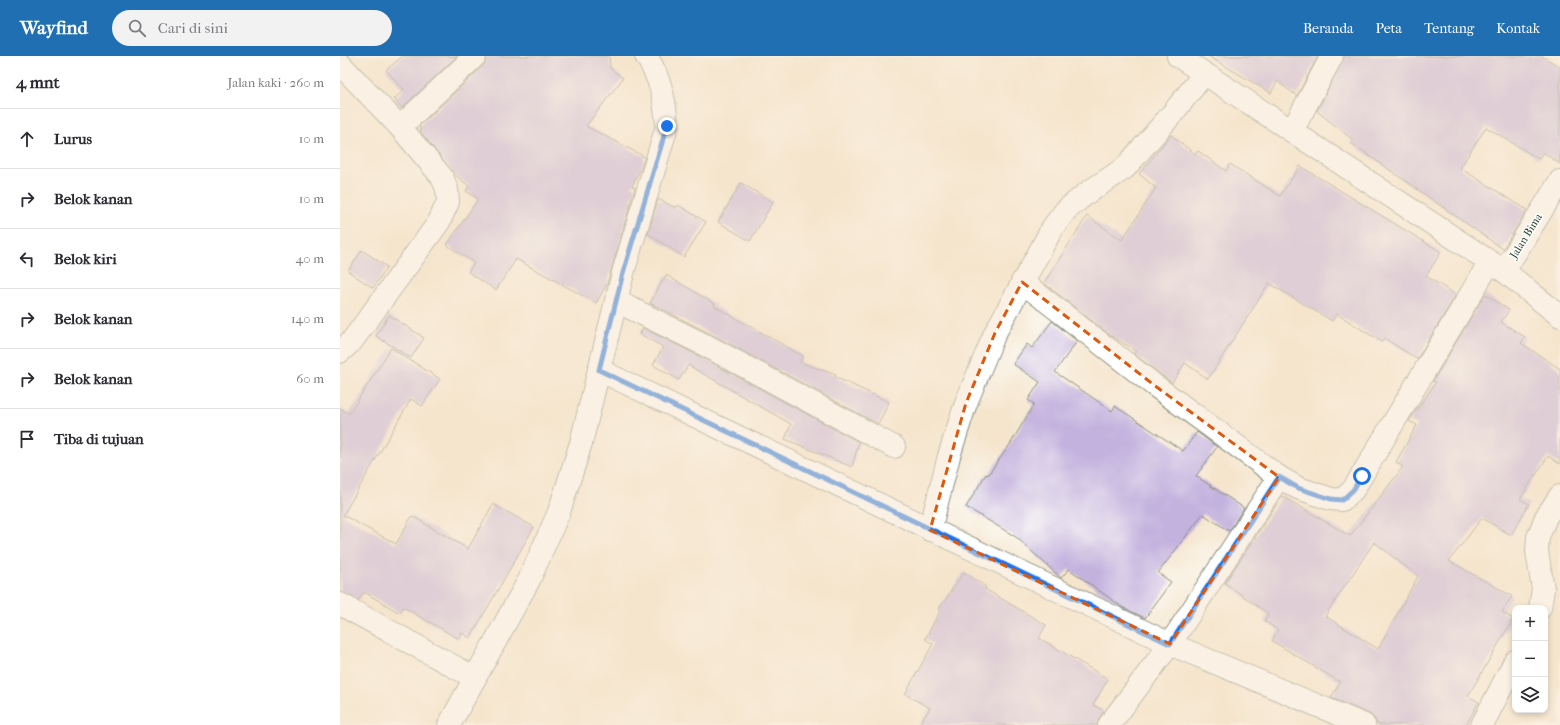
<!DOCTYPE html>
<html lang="id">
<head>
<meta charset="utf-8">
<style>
  body { margin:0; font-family:"IM FELL French Canon",serif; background:#f2f2f3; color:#2b2b33 }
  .controls { position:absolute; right:12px; bottom:12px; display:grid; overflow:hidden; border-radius:8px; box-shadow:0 2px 6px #0003 }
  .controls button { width:36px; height:36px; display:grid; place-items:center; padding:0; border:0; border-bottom:1px solid #e1e1e2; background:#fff; color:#2b2b33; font:20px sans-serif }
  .stop { position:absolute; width:12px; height:12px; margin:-9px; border:3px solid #1a73e8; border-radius:50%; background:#fff }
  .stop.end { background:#1a73e8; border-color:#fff; box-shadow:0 1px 4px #0008 }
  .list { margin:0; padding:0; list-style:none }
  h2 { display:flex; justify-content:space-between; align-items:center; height:52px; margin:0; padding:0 16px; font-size:17px }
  h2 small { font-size:13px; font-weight:400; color:#7c7c81 }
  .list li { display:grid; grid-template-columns:26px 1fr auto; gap:12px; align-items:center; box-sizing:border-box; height:60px; padding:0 16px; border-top:1px solid #e1e1e2 }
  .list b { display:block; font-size:15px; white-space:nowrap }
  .list em { font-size:13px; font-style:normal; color:#7c7c81 }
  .icon { flex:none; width:22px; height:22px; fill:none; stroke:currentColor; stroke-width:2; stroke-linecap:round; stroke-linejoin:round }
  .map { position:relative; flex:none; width:1220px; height:669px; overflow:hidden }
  header { display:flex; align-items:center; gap:24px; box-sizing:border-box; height:56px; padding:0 20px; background:#1f6fb2; color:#fff }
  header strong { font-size:19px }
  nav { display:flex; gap:22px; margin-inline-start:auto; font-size:14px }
  .search { width:280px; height:36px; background:#f2f2f3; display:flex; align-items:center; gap:10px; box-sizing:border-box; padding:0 14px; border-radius:22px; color:#7c7c81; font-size:15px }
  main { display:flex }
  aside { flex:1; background:#fff }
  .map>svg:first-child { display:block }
  .building { fill:#c3b1de; fill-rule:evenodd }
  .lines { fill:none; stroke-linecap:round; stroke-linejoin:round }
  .street-casing { stroke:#8a9180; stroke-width:24 }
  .street { stroke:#fff; stroke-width:22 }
  .route { stroke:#1a73e8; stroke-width:5 }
  .marked { fill:none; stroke:#de580e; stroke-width:3; stroke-dasharray:8 5; stroke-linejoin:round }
  .labels { text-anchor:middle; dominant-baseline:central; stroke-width:3.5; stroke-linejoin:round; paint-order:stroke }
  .street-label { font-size:11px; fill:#1f3d34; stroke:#fdfcf7 }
</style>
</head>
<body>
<header>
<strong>Wayfind</strong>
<div class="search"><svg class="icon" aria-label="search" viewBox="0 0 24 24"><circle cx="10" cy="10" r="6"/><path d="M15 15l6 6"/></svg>Cari di sini</div>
<nav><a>Beranda</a><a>Peta</a><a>Tentang</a><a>Kontak</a></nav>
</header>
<main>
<aside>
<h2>4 mnt<small>Jalan kaki · 260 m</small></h2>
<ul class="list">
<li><svg class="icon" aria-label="ahead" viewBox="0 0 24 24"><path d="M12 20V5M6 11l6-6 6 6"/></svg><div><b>Lurus</b></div><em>10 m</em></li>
<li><svg class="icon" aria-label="right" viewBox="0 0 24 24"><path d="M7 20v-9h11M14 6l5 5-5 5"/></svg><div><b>Belok kanan</b></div><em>10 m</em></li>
<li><svg class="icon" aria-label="left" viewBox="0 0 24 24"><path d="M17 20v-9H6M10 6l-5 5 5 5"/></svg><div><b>Belok kiri</b></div><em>40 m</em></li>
<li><svg class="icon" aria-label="right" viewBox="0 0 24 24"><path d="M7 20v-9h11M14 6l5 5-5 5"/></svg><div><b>Belok kanan</b></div><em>140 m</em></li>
<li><svg class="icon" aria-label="right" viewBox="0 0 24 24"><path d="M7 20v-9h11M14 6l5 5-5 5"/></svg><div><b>Belok kanan</b></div><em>60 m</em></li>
<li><svg class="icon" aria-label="arrive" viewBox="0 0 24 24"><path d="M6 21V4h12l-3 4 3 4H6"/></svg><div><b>Tiba di tujuan</b></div></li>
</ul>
</aside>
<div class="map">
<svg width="1220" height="669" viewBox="0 0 1220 669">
  <rect width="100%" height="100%" fill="#fdfcf7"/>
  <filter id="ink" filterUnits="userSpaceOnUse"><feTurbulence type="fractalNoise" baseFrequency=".025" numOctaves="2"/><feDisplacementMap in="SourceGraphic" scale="8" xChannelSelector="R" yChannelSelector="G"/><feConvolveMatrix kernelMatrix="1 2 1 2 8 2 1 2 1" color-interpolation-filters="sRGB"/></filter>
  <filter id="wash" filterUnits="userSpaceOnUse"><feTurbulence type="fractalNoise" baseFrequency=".012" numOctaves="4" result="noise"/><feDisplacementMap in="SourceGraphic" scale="16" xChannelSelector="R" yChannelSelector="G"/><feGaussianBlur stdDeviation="0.9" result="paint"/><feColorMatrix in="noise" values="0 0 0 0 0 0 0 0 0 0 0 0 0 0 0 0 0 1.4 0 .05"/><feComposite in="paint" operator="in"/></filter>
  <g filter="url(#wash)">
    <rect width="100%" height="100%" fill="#f5e5cd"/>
    <g id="blocks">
      <g class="building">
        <polygon points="63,0 117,0 62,52 54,43 64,34 46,14"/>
        <polygon points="147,0 269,0 270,12 283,22 246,70 305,101 301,112 292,130 295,132 267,228 256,247 176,203 156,234 128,216 134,207 107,189 138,143 126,135 129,130 114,118 80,75 81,74 79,70 144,9"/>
        <polygon points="868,0 978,0 957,40 937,25 931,37"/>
        <polygon points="1004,0 1202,0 1220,11 1220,108 1203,96 1199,103 1146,71 1120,112 1187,154 1163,193 1011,87 1013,84 977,55"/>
        <polygon points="831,79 855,98 858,95 886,115 890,108 940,140 960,110 1101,196 1086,220 1116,239 1077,303 1044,282 1042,286 997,258 992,265 929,227 868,323 845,307 832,327 794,298 796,295 770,279 704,227 747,160 782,184 816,132 799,118"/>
        <polygon points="401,127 433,146 410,185 378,166"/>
        <polygon points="318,143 336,152 338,149 366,166 344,201 308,178"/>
        <polygon points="22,194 47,211 33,232 8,215"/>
        <polygon points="326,219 375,248 374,250 463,300 460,306 496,319 495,321 549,346 538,368 371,278 310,247"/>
        <path d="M1145 238 1169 254 1161 266 1185 281 1181 287 1220 313V408L1208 400 1180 443 1189 448 1171 479 1142 462 1109 505 1172 540 1162 556 1173 563 1128 640 1139 646 1126 669H1038L1034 662 1029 658 991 642 1000 626 932 585 938 574 924 565 928 558 885 527 942 440 1010 480 1063 411 1056 406 1077 369 1069 365 1096 326 1093 325ZM1034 486 1078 520 1038 593 985 560Z"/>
        <polygon points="49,259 84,282 71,302 36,280"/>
        <polygon points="712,265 737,285 715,316 772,355 775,350 843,395 857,376 877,391 856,420 904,452 889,475 863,458 818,517 831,526 805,562 782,551 729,513 721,522 676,481 626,451 646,418 648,419 671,387 694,348 688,344 700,326 673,308 687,288 692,292"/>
        <polygon points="303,272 359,300 519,386 512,411 445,383 451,368 348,309 339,324 313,309 323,291 300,278"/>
        <polygon points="51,292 100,323 82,350 71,343 3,459 56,488 72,460 128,493 153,448 194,471 130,582 122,577 119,583 63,551 60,557 24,536 19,544 0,536 0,352 9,358"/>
        <polygon points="624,516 646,531 645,533 706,569 699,582 768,623 753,649 764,655 759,662 757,669 579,669 590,652 565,638 593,588 585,583 600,555 598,554"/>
      </g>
    </g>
  </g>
  <g filter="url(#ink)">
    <use href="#blocks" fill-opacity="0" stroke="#8a9180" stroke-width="1"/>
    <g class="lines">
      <g class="street-casing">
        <g id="street">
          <polyline points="838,0 1164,215 1220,260"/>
          <polyline points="0,8 60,71 102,121 107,133 108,146 99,166 12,285 0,296"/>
          <polyline points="60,71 135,0"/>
          <polyline points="952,75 992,0"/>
          <polyline points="1164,215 1220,125"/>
          <polyline points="682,226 814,329 939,421"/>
          <polyline points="276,245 365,289 554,391"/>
          <polyline points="259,314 830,588 1024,669"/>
          <polyline points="590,474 609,400 626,347 655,277 713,171 726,154 747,137 785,112 832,58 864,18"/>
          <polyline points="0,548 135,622"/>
          <polyline points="1200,552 1203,533 1197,495 1198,481 1206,461 1220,440"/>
          <path d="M109 669 189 524 219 456 241 387 283 217 327 70C325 44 321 23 306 0"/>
          <polyline points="769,669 830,588 939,421 958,432 991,443 1002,444 1013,434 1150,206"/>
          <polyline points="1142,669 1175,605"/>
        </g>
      </g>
      <use href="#street" class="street"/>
    </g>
  </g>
  <g class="lines" filter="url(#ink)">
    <polyline class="route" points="327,70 283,217 259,314 830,588 939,421 958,432 991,443 1002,444 1013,434 1022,420"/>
  </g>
  <path d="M0 0H1220V669H0ZM682 226 814 329 939 421 830 588 590 474 626 347 655 277Z" fill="#f5e5cd" fill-opacity=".55" fill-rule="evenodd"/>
  <path class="marked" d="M682 226 814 329 939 421 830 588 590 474 626 347 655 277Z"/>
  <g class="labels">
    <g class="street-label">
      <text transform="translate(1186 180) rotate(-58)">Jalan Bima</text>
    </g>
  </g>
</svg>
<div class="controls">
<button>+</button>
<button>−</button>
<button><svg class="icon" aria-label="layers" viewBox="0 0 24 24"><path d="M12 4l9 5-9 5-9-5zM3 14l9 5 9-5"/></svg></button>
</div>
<div class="stop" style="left:1022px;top:420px"></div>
<div class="stop end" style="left:327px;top:70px"></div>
</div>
</main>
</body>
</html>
